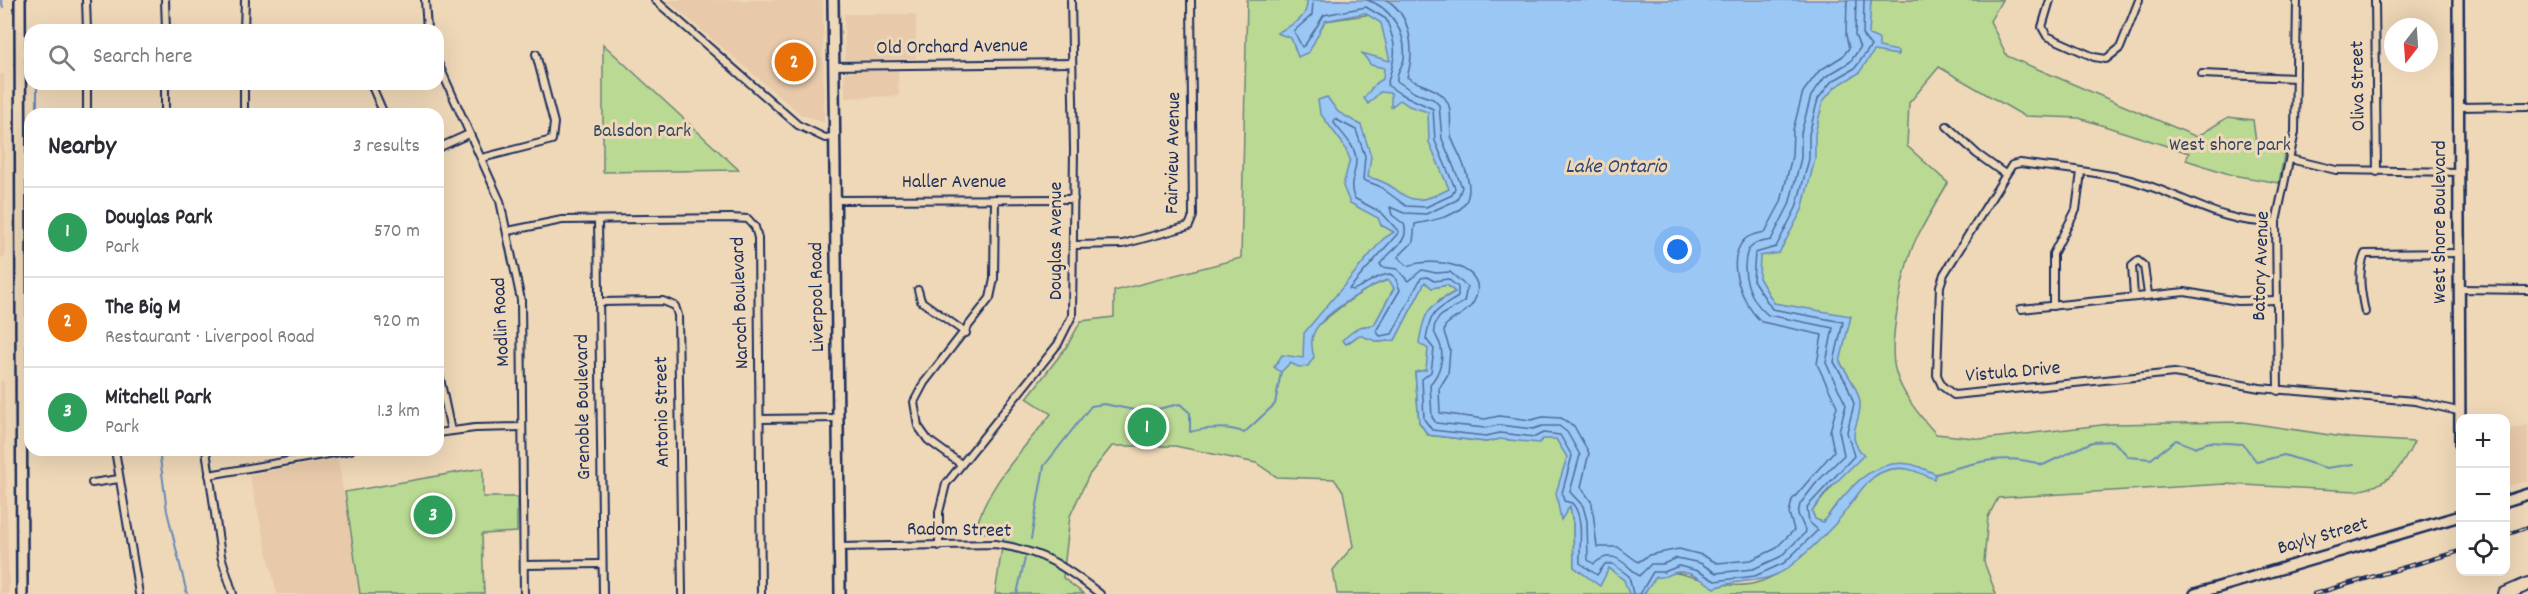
<!DOCTYPE html>
<html lang="en">
<head>
<meta charset="utf-8">
<style>
  body { margin:0; font-family:Dekko,sans-serif; background:#f2f2f3; color:#2b2b33 }
  .controls { position:absolute; right:18px; bottom:18px; display:grid; overflow:hidden; border-radius:12px; box-shadow:0 6px 24px #0002 }
  .controls button { width:54px; height:54px; display:grid; place-items:center; padding:0; border:0; border-bottom:2px solid #e1e1e2; background:#fff; color:#2b2b33; font:30px sans-serif }
  .compass { position:absolute; left:2384px; top:18px; width:54px; height:54px; border-radius:50%; background:#fff; box-shadow:0 6px 24px #0002; rotate:197deg }
  .you { position:absolute; left:1678px; top:250px; width:21px; height:21px; margin:-15px; border:4px solid #fff; border-radius:50%; background:#1a73e8; box-shadow:0 0 0 9px #1a73e833 }
  .badge { display:grid; place-items:center; width:39px; height:39px; border-radius:50%; background:#c8321e; color:#fff; font-size:20px; font-weight:700 }
  .pin { position:absolute; translate:-50% -50%; border:3px solid #fff; box-shadow:0 2px 6px #0006 }
  .list { margin:0; padding:0; list-style:none }
  h2 { display:flex; justify-content:space-between; align-items:center; height:78px; margin:0; padding:0 24px; font-size:26px }
  h2 small { font-size:20px; font-weight:400; color:#7c7c81 }
  .list li { display:grid; grid-template-columns:39px 1fr auto; gap:18px; align-items:center; box-sizing:border-box; height:90px; padding:0 24px; border-top:2px solid #e1e1e2 }
  .list b { display:block; font-size:22px; white-space:nowrap }
  .list p { margin:0; font-size:20px; white-space:nowrap; color:#7c7c81 }
  .list em { font-size:20px; font-style:normal; color:#7c7c81 }
  .icon { flex:none; width:33px; height:33px; fill:none; stroke:currentColor; stroke-width:2; stroke-linecap:round; stroke-linejoin:round }
  .map { position:relative; flex:none; width:2528px; height:594px; overflow:hidden }
  .search { position:absolute; background:#fff; box-shadow:0 6px 24px #0002; left:24px; top:24px; width:420px; height:66px; display:flex; align-items:center; gap:15px; box-sizing:border-box; padding:0 21px; border-radius:18px; color:#7c7c81; font-size:22px }
  .panel { position:absolute; background:#fff; box-shadow:0 6px 24px #0002; left:24px; top:108px; width:420px; height:348px; border-radius:18px }
  .map>svg:first-child { display:block }
  .built { fill:#e8caaa }
  .green { fill:#bad992; stroke:#6a8478; stroke-width:1.5 }
  .water { fill:#9bc7f5; stroke:#688ab9; stroke-width:1.5 }
  .lines { fill:none; stroke-linecap:round; stroke-linejoin:round }
  .shore { stroke:#4e6c9a; stroke-width:1.5 }
  .stream { stroke:#688ab9; stroke-width:2 }
  .street-casing { stroke:#1b2f5e; stroke-width:10 }
  .secondary-casing { stroke:#1b2f5e; stroke-width:14 }
  .highway-casing { stroke:#1b2f5e; stroke-width:16 }
  .street { stroke:#efd8b8; stroke-width:6 }
  .secondary { stroke:#efd8b8; stroke-width:9 }
  .highway { stroke:#efd8b8; stroke-width:12 }
  .rail-casing { stroke:#1b2f5e; stroke-width:4.5 }
  .rail { stroke:#efd8b8; stroke-width:2; stroke-dasharray:7; stroke-linecap:butt }
  .labels { text-anchor:middle; dominant-baseline:central; stroke-width:6; stroke-linejoin:round; paint-order:stroke }
  .street-label { font-size:20px; fill:#1b2f5e; stroke:#efd8b8 }
  .park-label { font-size:20px; fill:#334866; stroke:#efd8b8 }
  .water-label { font-size:21px; font-style:italic; fill:#2e4675; stroke:#efd8b8 }
</style>
</head>
<body>
<div class="map">
<svg width="2528" height="594" viewBox="0 0 2528 594">
  <rect width="100%" height="100%" fill="#efd8b8"/>
  <filter id="ink" filterUnits="userSpaceOnUse"><feTurbulence type="fractalNoise" baseFrequency=".0167" numOctaves="2"/><feDisplacementMap in="SourceGraphic" scale="12" xChannelSelector="R" yChannelSelector="G"/><feConvolveMatrix kernelMatrix="1 2 1 2 8 2 1 2 1" color-interpolation-filters="sRGB"/></filter>
  <g filter="url(#ink)">
    <g class="built">
      <polygon points="666,0 823,0 824,123 800,114"/>
      <polygon points="844,14 916,14 916,59 845,60"/>
      <polygon points="898,70 899,96 845,98 844,72"/>
      <polygon points="0,74 4,74 5,258 0,258"/>
      <polygon points="0,381 4,381 9,594 0,594"/>
      <polygon points="2528,425 2528,480 2506,487 2506,430"/>
      <polygon points="338,459 360,594 277,594 249,475"/>
    </g>
    <g class="green">
      <path d="M1247 0H1341L1318 11 1319 31 1325 21 1393 11 1438 104 1484 185 1379 218 1381 225 1394 232 1318 325C1337 310 1367 284 1390 280L1394 288 1374 325 1359 327 1347 344 1359 335 1379 342 1395 340 1425 282 1432 288 1447 285 1455 292 1438 301 1426 370 1415 372 1419 422 1428 435 1486 442 1500 439 1513 440 1536 381 1567 457 1569 505 1573 522 1574 567 1609 568 1624 580C1666 561 1681 577 1722 584 1778 594 1809 547 1835 506L1823 523 1815 520 1812 511 1836 482 1859 413C1862 394 1849 377 1840 362L1713 378 1803 112 1867 37 1871 0H2002L1990 21 2007 56 2197 137 2228 117 2253 120 2256 142 2286 144 2279 183 2232 175 2186 160 2189 153 2079 118 2024 116 1939 67 1909 103 1907 146 1948 183C1937 201 1926 220 1916 239 1904 264 1888 342 1895 369 1901 394 1920 416 1936 434L1984 439 2110 424 2243 422 2350 438 2414 442C2401 470 2388 486 2356 491L2225 484 1998 498 1988 517 1984 562 1996 594H1337L1333 570 1353 546 1343 491 1334 479 1277 477 1256 463 1175 446H1112L1089 475 1070 516 1063 578 1084 594H995L1004 534 975 532C986 486 1022 451 1051 414L1027 398 1067 346 1081 321 1114 317V291L1241 258Z"/>
      <polygon points="603,44 739,170 603,172"/>
      <polygon points="483,468 483,497 517,497 517,532 482,534 484,594 360,594 345,492"/>
    </g>
    <path class="water" d="M1307 0H1871L1869 35 1879 39V47L1898 51V55L1874 51 1859 73 1835 87 1823 101 1815 134V159L1802 210 1779 253 1760 256 1759 278 1774 303 1851 316 1840 362C1847 374 1860 391 1860 405 1860 426 1844 435 1864 455L1827 491 1812 511 1815 519 1823 522C1844 495 1869 458 1909 464 1918 465 1927 471 1936 474L1934 479C1926 476 1917 471 1908 469 1868 463 1857 500 1836 523 1822 538 1805 555 1789 567 1765 586 1738 577 1715 588 1705 582 1692 572 1679 572 1671 572 1666 579 1656 577L1644 594H1629L1624 580 1609 568 1600 586 1574 567 1573 522 1570 506 1561 520 1556 493 1567 457 1556 439H1543L1539 443 1500 439 1486 442 1428 435 1419 422 1415 372 1426 370 1428 349 1419 343C1424 312 1427 307 1455 292L1447 285 1432 288 1425 282 1395 340 1379 342 1359 335 1346 344 1342 340 1359 327 1374 325 1394 288 1389 280C1374 282 1328 312 1318 326 1310 336 1311 346 1314 357L1308 366 1299 367 1290 363 1281 372 1274 367 1282 355 1303 358 1304 333 1383 239 1394 232 1381 225 1378 218 1350 203 1343 186 1350 159 1343 144 1320 113 1318 100 1327 97 1338 112 1361 125 1371 156 1368 177C1409 186 1400 215 1449 189L1429 142 1428 112 1409 106 1400 100 1391 107V93L1380 92 1368 104 1364 98 1375 84 1383 79 1384 68 1371 65 1362 53 1390 61 1381 23 1365 13 1325 21 1309 52 1298 57 1291 38 1277 33C1292 24 1308 20 1307 0Z"/>
    <g class="lines">
      <g class="shore">
        <path d="M1313 0 1312 15 1294 31 1302 47 1305 45 1324 15 1366 7 1386 19C1399 50 1395 57 1387 85L1399 93 1433 109 1435 141 1455 188 1452 195 1426 207 1406 206 1379 186 1363 180 1365 156 1356 130 1335 119 1334 123C1342 134 1356 146 1356 160 1356 177 1348 180 1354 198L1382 213 1399 232 1349 289 1353 290C1366 285 1376 275 1390 274L1395 277 1400 290 1376 331 1380 336 1392 334 1421 278 1427 277 1434 281 1448 279 1458 287V297C1436 311 1430 311 1426 339L1434 349 1431 372 1422 379 1424 419 1432 430 1486 436 1500 433 1535 437 1543 433 1560 435 1572 456 1562 493 1564 501 1572 503C1585 517 1579 546 1580 563L1597 575 1605 564H1613L1629 576 1633 594"/>
        <path d="M1367 0C1391 7 1407 34 1404 59 1402 68 1396 71 1397 81L1415 93 1433 99 1439 105 1442 139 1462 187 1457 200 1426 214 1404 213 1390 207 1392 215 1404 224C1411 242 1389 251 1380 264L1382 267 1397 269 1408 281 1422 270 1436 273 1450 272 1467 287 1464 302C1455 308 1441 312 1436 322 1431 332 1437 336 1440 344 1445 357 1439 375 1430 384L1432 417 1436 423 1485 428 1499 425 1533 429 1542 426H1559L1567 432 1580 455 1570 492 1583 506 1587 521 1588 560 1594 564C1612 547 1624 563 1639 576L1651 564H1663L1677 558 1700 563 1716 573 1753 569 1780 557 1806 532 1798 514 1800 504 1817 482 1844 455 1839 431 1846 405 1826 363 1833 328 1768 315C1749 300 1740 272 1748 250L1756 243 1771 240 1789 205 1801 158V133L1811 96 1825 77 1850 62 1860 48 1855 35 1856 0"/>
        <path d="M1387 0C1412 16 1415 52 1407 77 1417 85 1434 86 1443 96 1454 107 1449 122 1451 135 1453 144 1459 153 1462 161 1482 208 1458 216 1415 224L1413 242 1398 257 1408 266C1431 256 1495 265 1473 303 1467 314 1453 317 1445 326L1444 332 1450 350 1448 374 1439 389 1440 413 1485 419 1499 416 1531 420 1543 417 1561 418 1574 426 1589 453 1581 487 1592 503 1597 547H1618L1638 562 1649 555 1679 549 1702 555 1717 563 1751 560 1775 549 1794 530 1789 513 1792 500 1834 451 1830 431 1837 406 1817 364 1822 335 1762 322C1743 306 1724 262 1744 240 1750 234 1757 234 1765 232L1781 202 1792 156 1793 130 1803 92 1819 71 1843 56 1849 48 1846 35 1847 0"/>
        <polyline points="1640,594 1653,572 1664,572 1679,566 1698,571 1715,581 1755,576 1784,563 1818,530 1809,522 1807,507 1854,456 1847,432 1854,404 1846,382 1834,362 1843,322 1772,309 1753,280 1755,253 1776,247 1796,208 1809,159 1809,134 1818,99 1831,82 1855,68 1871,46 1863,36 1864,0"/>
      </g>
      <g class="stream">
        <polyline points="1,0 3,7"/>
        <polyline points="37,84 37,114"/>
        <polyline points="159,450 167,511 187,594"/>
        <path d="M1936 474C1973 463 2005 452 2043 465L2092 442 2113 441 2129 457 2151 459 2176 440 2194 447 2210 442 2243 444 2257 462 2284 455 2326 468 2354 464"/>
        <path d="M1031 539 1044 466 1091 406 1104 404 1144 412 1180 404 1190 413V432C1204 428 1232 426 1244 433L1275 404 1281 372"/>
        <polyline points="1017,594 1025,558"/>
      </g>
      <g class="street-casing">
        <g id="street">
          <polyline points="86,0 87,30"/>
          <polyline points="165,0 166,30"/>
          <polyline points="425,0 427,30"/>
          <polyline points="655,0 798,125 825,138 833,137"/>
          <polyline points="2050,0 2042,27 2047,36 2094,57 2106,59 2120,48 2139,0"/>
          <polyline points="2375,0 2377,172"/>
          <polyline points="244,30 245,0"/>
          <polyline points="438,63 500,201 521,300 524,594"/>
          <polyline points="833,66 1072,63"/>
          <polyline points="2202,74 2296,78"/>
          <polyline points="87,84 87,114"/>
          <polyline points="244,84 244,114"/>
          <polyline points="371,84 384,114"/>
          <polyline points="2459,107 2528,106"/>
          <polyline points="165,114 165,84"/>
          <polyline points="1947,126 1977,154 2005,174"/>
          <polyline points="438,148 469,134"/>
          <polyline points="482,158 552,140 554,123 536,54"/>
          <polyline points="2290,159 2336,170 2459,172"/>
          <polyline points="834,200 1074,199"/>
          <polyline points="598,220 603,594"/>
          <path d="M2276 222C2217 225 2179 191 2126 179 2092 171 2055 168 2020 163L2012 165 1944 274 1940 286 1937 375 1942 386 1954 395 2174 373 2260 388 2415 401 2458 411"/>
          <polyline points="508,231 562,220 731,218 748,219 755,227 758,238 761,594"/>
          <polyline points="1075,245 1123,244 1189,226 1193,216 1191,0"/>
          <polyline points="2459,289 2528,290"/>
          <polyline points="918,290 921,301 966,333"/>
          <polyline points="2134,296 2132,266 2138,261 2144,266 2148,294"/>
          <polyline points="600,302 663,301 675,306 678,315 682,594"/>
          <polyline points="2053,306 2053,254 2076,210 2081,172"/>
          <polyline points="2021,309 2185,292 2238,301 2277,300"/>
          <path d="M2365 312C2361 293 2357 272 2365 254L2459 253"/>
          <polyline points="438,369 451,431"/>
          <polyline points="2278,391 2276,222 2295,132 2297,0"/>
          <polyline points="760,419 839,418"/>
          <polyline points="438,433 475,428 522,427"/>
          <polyline points="115,450 139,594"/>
          <polyline points="206,450 221,556 233,594"/>
          <polyline points="961,464 928,440 918,426 914,402 924,383 990,298 994,279 995,199"/>
          <polyline points="209,475 351,450"/>
          <polyline points="92,483 119,479"/>
          <polyline points="939,546 939,512 946,484 1058,344 1072,316 1074,149 1071,0"/>
          <path d="M840 547 995 544C1042 551 1063 565 1100 594"/>
          <polyline points="524,565 602,564"/>
        </g>
      </g>
      <g class="secondary-casing">
        <g id="secondary">
          <polyline points="20,0 22,594"/>
          <polyline points="833,0 840,594"/>
          <polyline points="2458,0 2460,444"/>
          <polyline points="2506,501 2528,494"/>
          <polyline points="2195,594 2460,516"/>
        </g>
      </g>
      <g class="highway-casing">
        <polyline id="highway" points="2505,594 2528,584"/>
      </g>
      <use href="#street" class="street"/>
      <use href="#secondary" class="secondary"/>
      <use href="#highway" class="highway"/>
      <g class="rail-casing">
        <g id="rail">
          <polyline points="2506,535 2528,527"/>
          <polyline points="2314,594 2460,551"/>
        </g>
      </g>
      <use href="#rail" class="rail"/>
    </g>
  </g>
  <g class="labels">
    <g class="street-label">
      <text transform="translate(952 48) rotate(-1)">Old Orchard Avenue</text>
      <text transform="translate(2359 86) rotate(-91)">Oliva Street</text>
      <text transform="translate(1174 153) rotate(-89)">Fairview Avenue</text>
      <text x="954" y="183">Haller Avenue</text>
      <text transform="translate(2441 222) rotate(-90)">West Shore Boulevard</text>
      <text transform="translate(1057 241) rotate(-90)">Douglas Avenue</text>
      <text transform="translate(2262 266) rotate(-88)">Batory Avenue</text>
      <text transform="translate(818 297) rotate(-91)">Liverpool Road</text>
      <text transform="translate(741 303) rotate(-92)">Naroch Boulevard</text>
      <text transform="translate(502 322) rotate(-93)">Modlin Road</text>
      <text transform="translate(2013 373) rotate(-5)">Vistula Drive</text>
      <text transform="translate(584 407) rotate(-91)">Grenoble Boulevard</text>
      <text transform="translate(663 412) rotate(-91)">Antonio Street</text>
      <text transform="translate(959 531) rotate(1)">Radom Street</text>
      <text transform="translate(2323 537) rotate(-16)">Bayly Street</text>
    </g>
    <g class="park-label">
      <text x="642" y="132">Balsdon Park</text>
      <text x="2230" y="146">West shore park</text>
    </g>
    <g class="water-label">
      <text x="1616" y="168">Lake Ontario</text>
    </g>
  </g>
</svg>
<div class="controls">
<button>+</button>
<button>−</button>
<button><svg class="icon" aria-label="locate" viewBox="0 0 24 24"><circle cx="12" cy="12" r="6"/><path d="M12 2v4M12 18v4M2 12h4M18 12h4"/></svg></button>
</div>
<svg class="compass" viewBox="-18 -18 36 36"><path d="M0-13l5 13h-10z" fill="#e53935"/><path d="M0 13l5-13h-10z" fill="#7c7c81"/></svg>
<div class="you"></div>
<div class="pin badge" style="left:1147px;top:427px;background:#2e9e5b">1</div>
<div class="pin badge" style="left:794px;top:62px;background:#e8710a">2</div>
<div class="pin badge" style="left:433px;top:515px;background:#2e9e5b">3</div>
<div class="search"><svg class="icon" aria-label="search" viewBox="0 0 24 24"><circle cx="10" cy="10" r="6"/><path d="M15 15l6 6"/></svg>Search here</div>
<section class="panel">
<h2>Nearby<small>3 results</small></h2>
<ul class="list">
<li><span class="badge" style="background:#2e9e5b">1</span><div><b>Douglas Park</b><p>Park</p></div><em>570 m</em></li>
<li><span class="badge" style="background:#e8710a">2</span><div><b>The Big M</b><p>Restaurant · Liverpool Road</p></div><em>920 m</em></li>
<li><span class="badge" style="background:#2e9e5b">3</span><div><b>Mitchell Park</b><p>Park</p></div><em>1.3 km</em></li>
</ul>
</section>
</div>
</body>
</html>
